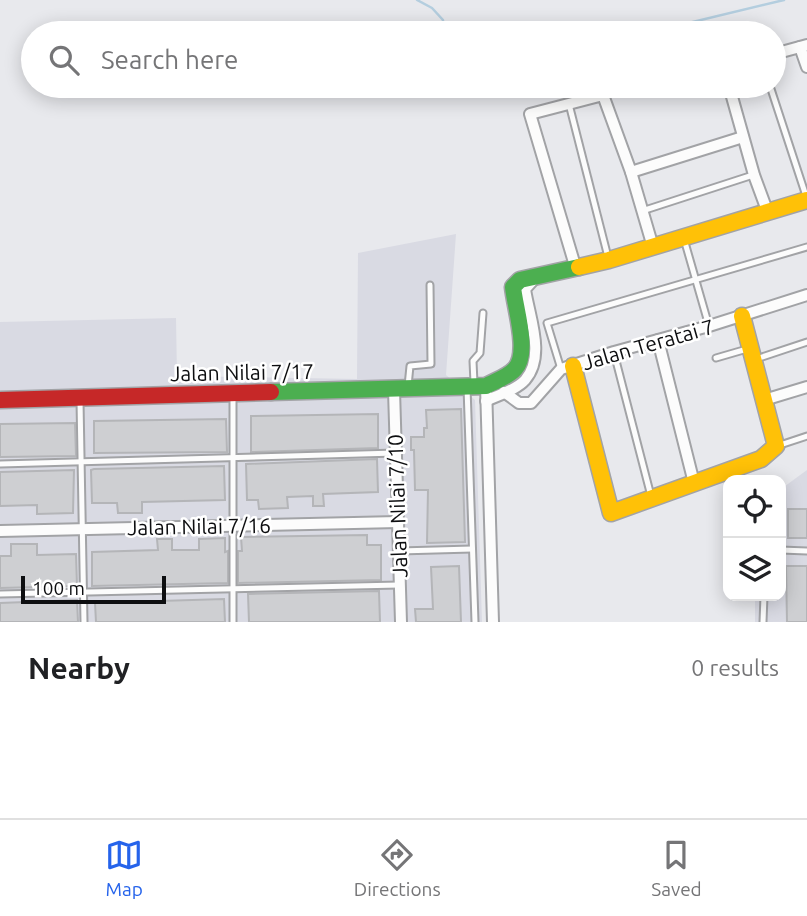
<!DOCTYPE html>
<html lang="en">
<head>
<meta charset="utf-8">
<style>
  body { margin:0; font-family:Ubuntu,sans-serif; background:#f2f2f2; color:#202124 }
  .controls { position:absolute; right:21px; bottom:21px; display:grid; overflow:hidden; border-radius:14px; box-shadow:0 4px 18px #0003 }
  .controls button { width:63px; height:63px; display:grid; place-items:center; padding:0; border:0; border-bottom:2px solid #e0e0e0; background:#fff; color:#202124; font:35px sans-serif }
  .scale { position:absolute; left:21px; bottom:18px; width:145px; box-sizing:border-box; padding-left:7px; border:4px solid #0d0e10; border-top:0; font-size:19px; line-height:24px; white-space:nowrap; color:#0d0e10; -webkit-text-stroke:5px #fff; paint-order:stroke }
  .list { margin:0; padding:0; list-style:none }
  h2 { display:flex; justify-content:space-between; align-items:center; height:91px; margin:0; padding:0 28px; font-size:30px }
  h2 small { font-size:23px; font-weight:400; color:#757577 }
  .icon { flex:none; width:38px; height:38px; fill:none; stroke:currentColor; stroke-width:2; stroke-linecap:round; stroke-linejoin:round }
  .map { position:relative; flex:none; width:807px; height:622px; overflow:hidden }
  .search { position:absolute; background:#fff; box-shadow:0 4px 18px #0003; left:21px; right:21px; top:21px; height:77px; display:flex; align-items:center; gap:18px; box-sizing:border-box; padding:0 24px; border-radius:38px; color:#757577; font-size:26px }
  .sheet { height:196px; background:#fff }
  nav { display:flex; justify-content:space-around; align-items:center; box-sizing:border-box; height:98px; border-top:2px solid #e0e0e0; background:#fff; font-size:19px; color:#757577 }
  nav a { display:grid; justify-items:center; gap:4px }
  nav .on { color:#2563eb }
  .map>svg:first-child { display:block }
  .built { fill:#d9dae3 }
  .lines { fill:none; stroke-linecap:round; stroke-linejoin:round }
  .stream { stroke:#b4cedf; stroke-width:2.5 }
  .building { fill:#cecfd2; stroke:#b4b5b8; stroke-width:2 }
  .lane-casing { stroke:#a2a3a6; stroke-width:9 }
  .street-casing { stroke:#a2a3a6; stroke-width:14 }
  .fast-casing { stroke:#a2a3a6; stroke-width:19 }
  .slow-casing { stroke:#a2a3a6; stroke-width:19 }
  .jam-casing { stroke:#a2a3a6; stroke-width:19 }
  .lane { stroke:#fcfcfc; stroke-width:5 }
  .street { stroke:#fcfcfc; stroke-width:10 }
  .fast { stroke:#4caf50; stroke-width:16 }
  .slow { stroke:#ffc107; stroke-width:16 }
  .jam { stroke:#c62828; stroke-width:16 }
  .labels { text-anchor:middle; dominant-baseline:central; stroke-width:5; stroke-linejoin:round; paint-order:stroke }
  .street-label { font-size:21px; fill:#0d0e10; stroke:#fff }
</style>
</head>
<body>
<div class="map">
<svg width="807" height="622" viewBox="0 0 807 622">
  <rect width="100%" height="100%" fill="#e8e9ed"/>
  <g class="built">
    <polygon points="456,234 446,375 475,400 482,622 0,622 0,322 176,318 177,376 357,379 358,253"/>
    <polygon points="807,470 807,622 755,622 755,596 781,596 781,489"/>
  </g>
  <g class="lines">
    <g class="stream">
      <polyline points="417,0 432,8 443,20 443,33"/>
      <polyline points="647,33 784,0"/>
    </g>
  </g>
  <g class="building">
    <polygon points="461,409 465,542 427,543 428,490 415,490 414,450 411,450 411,437 424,437 424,428 427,428 426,410"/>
    <polygon points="378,414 378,448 251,452 251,416"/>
    <polygon points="226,419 227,452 94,453 94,421"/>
    <polygon points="75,423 76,456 0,457 0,424"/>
    <polygon points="377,459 378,492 323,494 324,506 313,506 313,496 287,497 288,508 259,509 258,500 247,500 246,464"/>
    <polygon points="224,466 225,500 142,502 142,513 118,513 117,503 92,503 91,470 94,469"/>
    <polygon points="74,470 73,513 37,514 37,505 0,506 0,472"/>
    <rect x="788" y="509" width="19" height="29"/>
    <polygon points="367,535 367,545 381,545 381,580 238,583 238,551 242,551 241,537"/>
    <polygon points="225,538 225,552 228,551 228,583 92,586 92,552 158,550 157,539 172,539 172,550 199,550 199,539"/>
    <polygon points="11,544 37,544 37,555 76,554 77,586 0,588 0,556 11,556"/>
    <polygon points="459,566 461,622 416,622 415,609 433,609 431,567"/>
    <polygon points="786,566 807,566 807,622 787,622"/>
    <polygon points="379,591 380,622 249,622 248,594"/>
    <polygon points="224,599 225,622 96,622 95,603"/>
    <polygon points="77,600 78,622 0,622 0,603"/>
  </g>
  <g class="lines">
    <g class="lane-casing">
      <g id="lane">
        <polyline points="770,86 807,199"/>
        <polyline points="569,104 608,257"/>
        <polyline points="642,211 753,175"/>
        <polyline points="684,239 709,326"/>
        <polyline points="614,353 651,496"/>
        <polyline points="716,358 747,349"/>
        <polyline points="756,359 807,342"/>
        <polyline points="561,369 547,323 807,247"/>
        <polyline points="474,383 473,361 480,353 483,313"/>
        <polyline points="408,386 410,366 431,364 430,285"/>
        <polyline points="467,387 475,622"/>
        <polyline points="233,396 233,622"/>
        <polyline points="80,401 84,622"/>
        <polyline points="777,446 807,436"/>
        <polyline points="0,464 396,453"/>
        <polyline points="781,550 807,551"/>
        <polyline points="399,551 472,549"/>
        <polyline points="0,594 399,585"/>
        <polyline points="763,622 764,596"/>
      </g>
    </g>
    <g class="street-casing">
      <g id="street">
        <polyline points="800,47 807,67"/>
        <polyline points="774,54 807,45"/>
        <polyline points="729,86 754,175 768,213"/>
        <polyline points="631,172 743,137"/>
        <polyline points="576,269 530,114 603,95 631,172 653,247"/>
        <polyline points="658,340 694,483"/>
        <polyline points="486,386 493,622"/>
        <polyline points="394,390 401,622"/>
        <polyline points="504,392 519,403 531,403 561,369 614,352 709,326 807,295"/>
        <polyline points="764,400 807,387"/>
        <path d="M486 401C498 395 516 390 525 380 546 356 529 317 525 289L536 277"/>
        <polyline points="0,531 398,522"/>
      </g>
    </g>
    <g class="fast-casing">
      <path id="fast" d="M271 392 486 386C495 381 508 377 515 369 530 353 515 308 513 287L520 280 579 267"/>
    </g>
    <g class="slow-casing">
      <g id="slow">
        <polyline points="579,267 609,260 807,200"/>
        <polyline points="573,366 611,513 761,459 776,446 742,316"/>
      </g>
    </g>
    <g class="jam-casing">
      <polyline id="jam" points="0,400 271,392"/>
    </g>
    <use href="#lane" class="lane"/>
    <use href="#street" class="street"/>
    <use href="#fast" class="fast"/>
    <use href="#slow" class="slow"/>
    <use href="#jam" class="jam"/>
  </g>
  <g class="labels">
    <g class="street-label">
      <text transform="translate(648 344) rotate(-16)">Jalan Teratai 7</text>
      <text transform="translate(242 372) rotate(-1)">Jalan Nilai 7/17</text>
      <text transform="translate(397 506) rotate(-92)">Jalan Nilai 7/10</text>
      <text transform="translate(199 526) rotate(-1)">Jalan Nilai 7/16</text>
    </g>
  </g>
</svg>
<div class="controls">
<button><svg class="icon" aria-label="locate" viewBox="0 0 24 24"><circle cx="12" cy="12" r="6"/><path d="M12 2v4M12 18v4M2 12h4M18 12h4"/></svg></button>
<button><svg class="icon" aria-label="layers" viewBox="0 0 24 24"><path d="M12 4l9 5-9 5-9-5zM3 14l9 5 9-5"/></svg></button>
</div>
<div class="scale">100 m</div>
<div class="search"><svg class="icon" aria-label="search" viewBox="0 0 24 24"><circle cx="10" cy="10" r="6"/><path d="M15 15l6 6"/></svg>Search here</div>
</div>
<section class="sheet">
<h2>Nearby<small>0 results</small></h2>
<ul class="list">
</ul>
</section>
<nav>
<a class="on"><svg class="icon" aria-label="map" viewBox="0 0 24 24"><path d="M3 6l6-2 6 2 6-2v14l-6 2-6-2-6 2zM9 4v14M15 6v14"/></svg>Map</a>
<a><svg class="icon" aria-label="directions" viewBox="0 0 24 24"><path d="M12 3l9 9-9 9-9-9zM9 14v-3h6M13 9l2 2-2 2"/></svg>Directions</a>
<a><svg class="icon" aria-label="saved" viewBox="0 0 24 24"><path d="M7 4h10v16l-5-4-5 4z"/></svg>Saved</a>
</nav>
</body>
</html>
